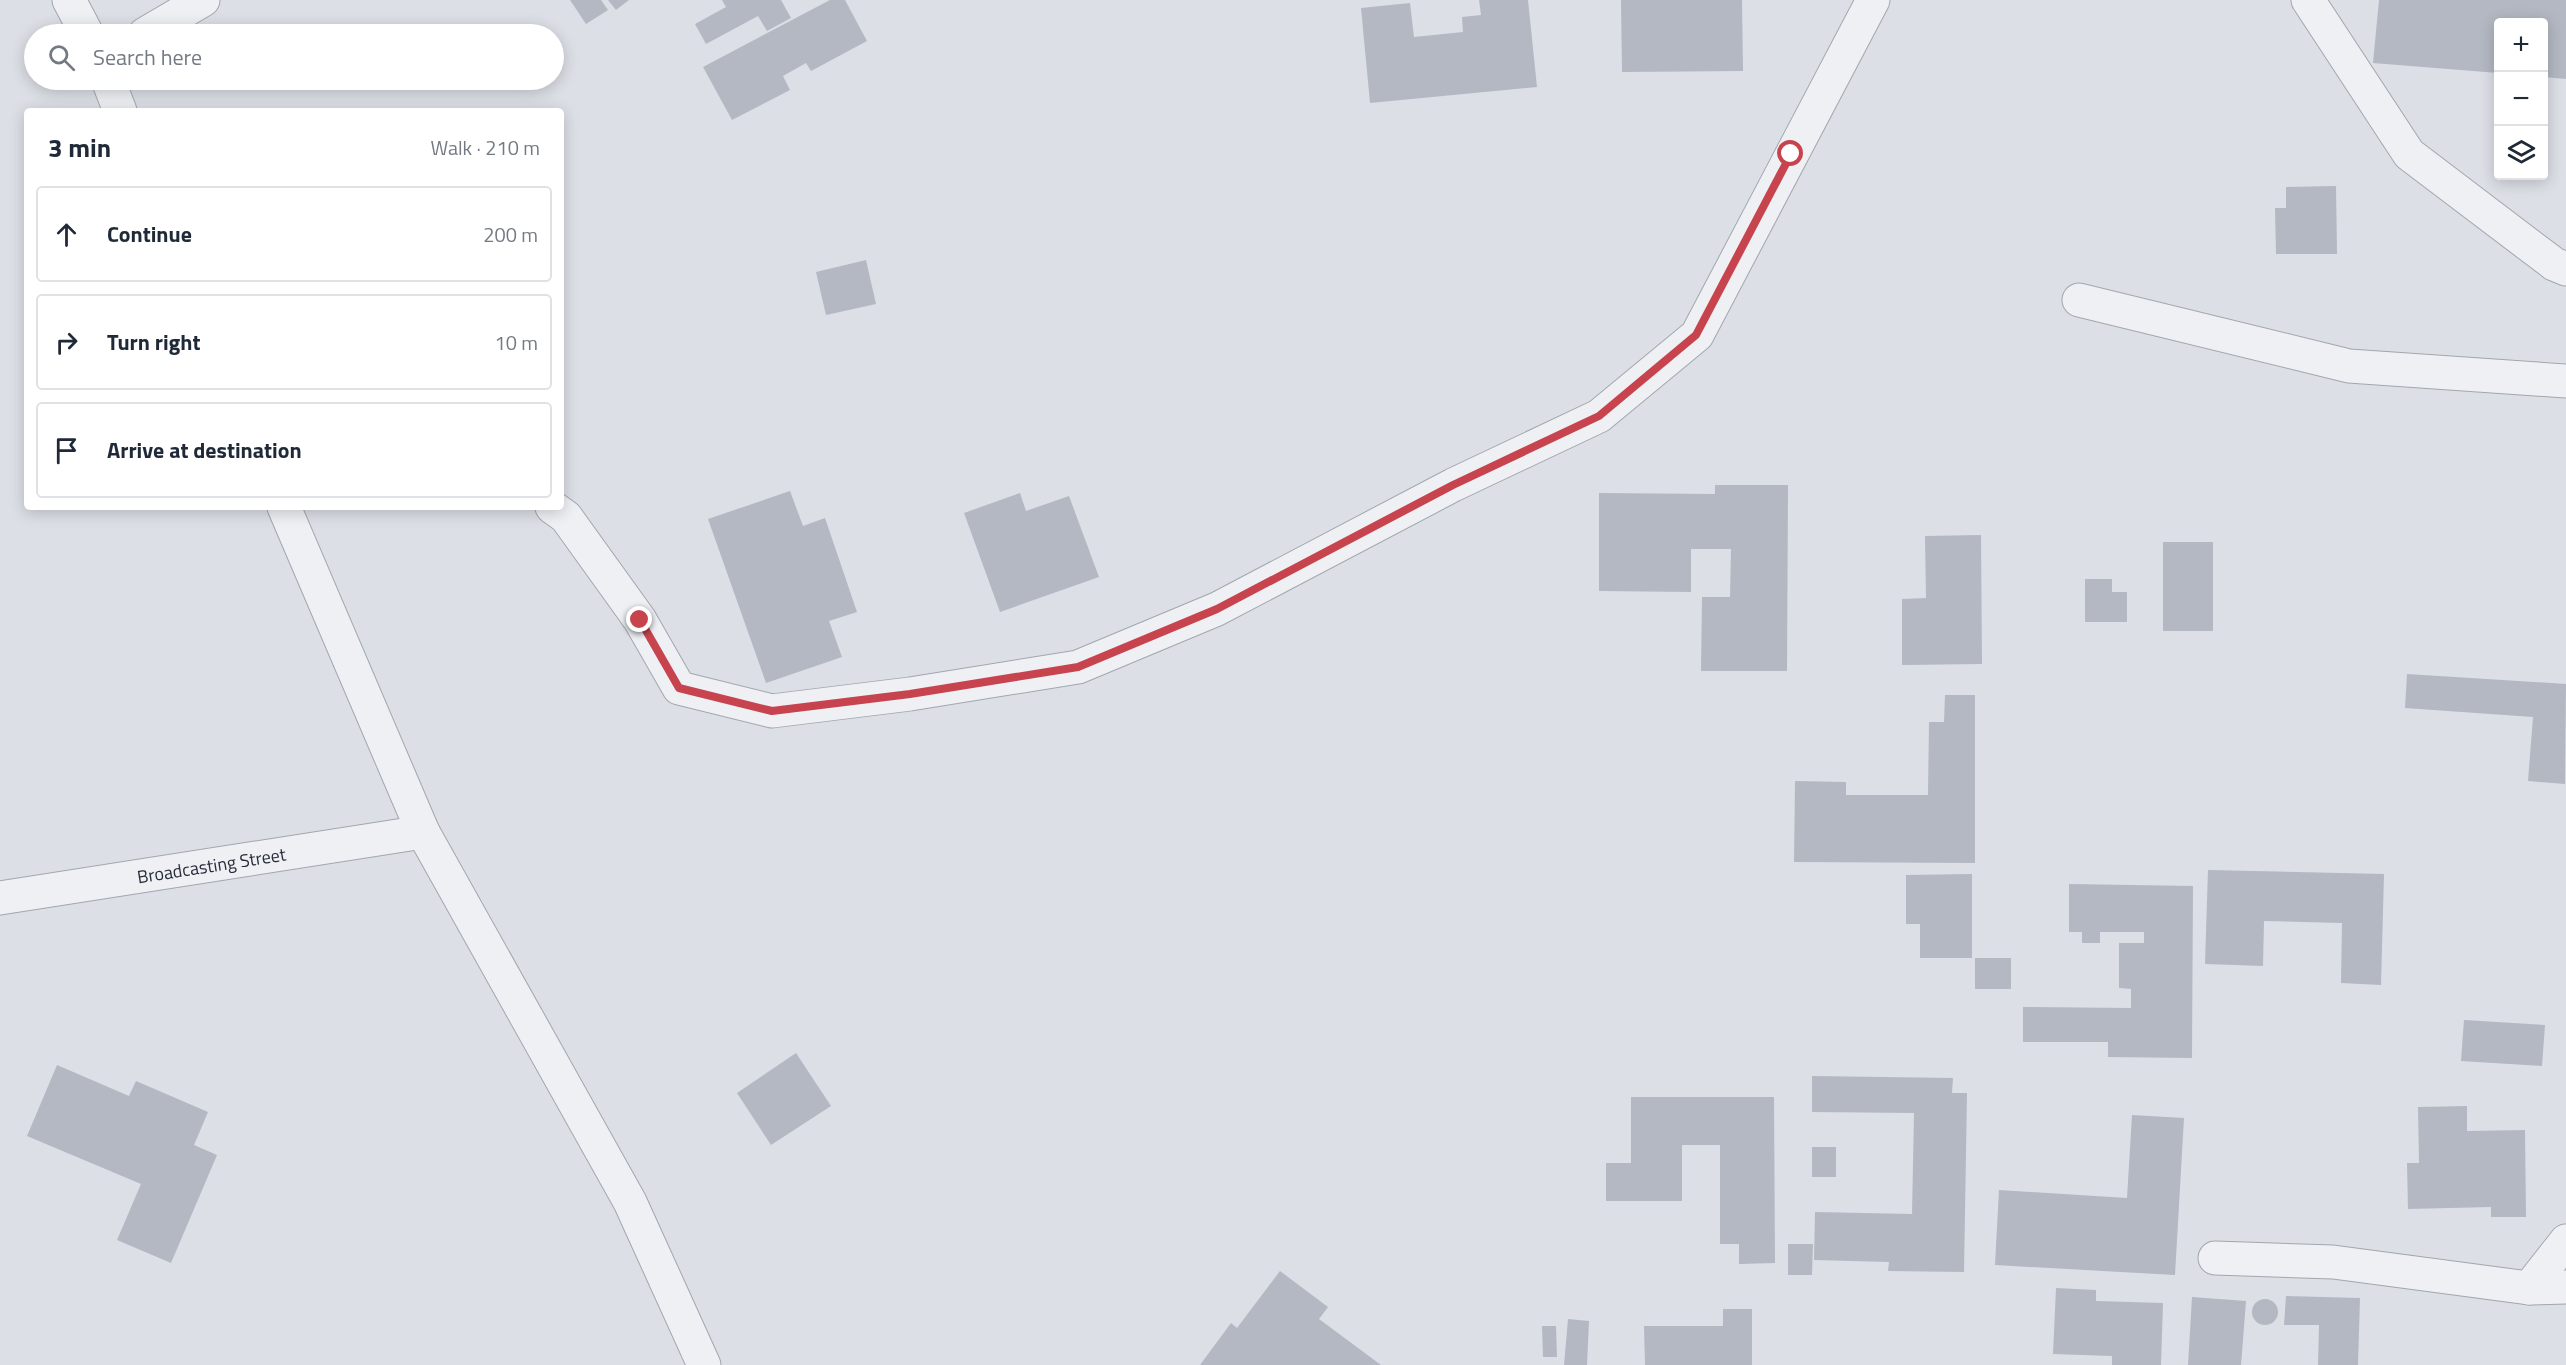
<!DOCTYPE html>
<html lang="en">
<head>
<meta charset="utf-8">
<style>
  body { margin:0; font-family:"Titillium Web",sans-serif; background:#f6f6f7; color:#1f2937 }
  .controls { position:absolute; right:18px; top:18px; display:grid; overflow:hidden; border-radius:6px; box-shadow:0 3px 15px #0003 }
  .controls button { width:54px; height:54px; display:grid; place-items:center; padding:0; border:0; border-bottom:2px solid #e0e1e3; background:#fff; color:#1f2937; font:30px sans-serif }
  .stop { position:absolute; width:18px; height:18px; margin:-14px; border:4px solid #c7444f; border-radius:50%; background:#fff }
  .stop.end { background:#c7444f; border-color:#fff; box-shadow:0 2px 6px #0008 }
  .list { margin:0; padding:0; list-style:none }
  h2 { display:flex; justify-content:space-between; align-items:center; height:78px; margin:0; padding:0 24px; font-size:26px }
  h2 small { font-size:20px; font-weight:400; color:#747a83 }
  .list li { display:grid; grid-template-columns:39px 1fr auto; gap:18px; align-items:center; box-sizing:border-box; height:96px; margin:0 12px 12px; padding:0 12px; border:2px solid #e0e1e3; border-radius:6px }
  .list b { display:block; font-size:22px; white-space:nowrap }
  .list em { font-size:20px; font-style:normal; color:#747a83 }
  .icon { flex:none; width:33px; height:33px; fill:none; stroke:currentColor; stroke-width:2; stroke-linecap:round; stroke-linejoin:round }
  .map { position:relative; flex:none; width:2566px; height:1365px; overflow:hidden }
  .search { position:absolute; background:#fff; box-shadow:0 3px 15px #0003; left:24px; top:24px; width:540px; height:66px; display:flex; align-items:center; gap:15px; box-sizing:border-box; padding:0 21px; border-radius:33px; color:#747a83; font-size:22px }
  .panel { position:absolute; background:#fff; box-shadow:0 3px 15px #0003; left:24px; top:108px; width:540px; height:402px; border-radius:6px }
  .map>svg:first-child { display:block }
  .building { fill:#b3b8c2 }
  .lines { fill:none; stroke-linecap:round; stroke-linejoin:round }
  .street-casing { stroke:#a2a6af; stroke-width:35 }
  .street { stroke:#eef0f4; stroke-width:33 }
  .route { stroke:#c7444f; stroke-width:8 }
  .labels { text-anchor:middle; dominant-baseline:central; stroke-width:6; stroke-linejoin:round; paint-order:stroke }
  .street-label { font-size:18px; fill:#262c3b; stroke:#ebeef3 }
</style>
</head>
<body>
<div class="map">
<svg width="2566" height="1365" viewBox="0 0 2566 1365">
  <rect width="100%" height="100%" fill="#dcdfe5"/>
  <g class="building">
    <polygon points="570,0 601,0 608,10 586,24"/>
    <polygon points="608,0 629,0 616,10"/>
    <polygon points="722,0 781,0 791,18 767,31 758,16 706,44 695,24 726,7"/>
    <polygon points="830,0 845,0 867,41 811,71 806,63 783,76 790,90 732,120 703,67"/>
    <polygon points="1479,0 1528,0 1537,87 1370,103 1361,8 1410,3 1414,37 1463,32 1462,17 1481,15"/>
    <polygon points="1621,0 1742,0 1743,71 1622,72"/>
    <polygon points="2379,0 2566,0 2566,79 2544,77 2544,22 2498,22 2498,73 2373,63"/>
    <polygon points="2336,186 2337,254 2276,254 2275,208 2286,208 2286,187"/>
    <polygon points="866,260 876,304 826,315 816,272"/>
    <polygon points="1715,485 1788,485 1787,671 1701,671 1702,597 1730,597 1731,549 1691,549 1691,592 1599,591 1599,493 1715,494"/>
    <polygon points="790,491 803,526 825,518 857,612 829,621 842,657 766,683 708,519"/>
    <polygon points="1020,493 1026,511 1069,496 1099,577 1000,612 964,513"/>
    <polygon points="1981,535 1982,664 1902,665 1902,599 1926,598 1925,536"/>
    <rect x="2163" y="542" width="50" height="89"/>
    <polygon points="2085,579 2112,579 2112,592 2127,592 2127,622 2085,622"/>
    <polygon points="2407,674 2566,684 2565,784 2528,781 2533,717 2405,708"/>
    <polygon points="1945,695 1975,695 1975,863 1794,862 1795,781 1846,782 1846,795 1928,795 1929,722 1944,722"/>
    <polygon points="2208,870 2384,874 2381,985 2341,983 2342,923 2264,921 2263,966 2205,964"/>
    <polygon points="1972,874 1972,958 1920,958 1920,924 1906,924 1906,875"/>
    <polygon points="2069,884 2193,886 2192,1058 2108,1057 2108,1042 2023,1042 2023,1007 2131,1008 2131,989 2119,988 2119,943 2144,943 2144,932 2100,932 2100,943 2082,943 2082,932 2069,932"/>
    <rect x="1975" y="958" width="36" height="31"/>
    <polygon points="2464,1020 2545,1025 2542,1066 2461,1061"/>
    <polygon points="796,1053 831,1106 771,1145 737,1093"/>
    <polygon points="57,1065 129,1096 136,1081 208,1112 194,1145 217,1155 171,1263 117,1240 141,1184 27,1136"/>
    <polygon points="1812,1076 1953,1078 1952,1093 1967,1093 1964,1272 1888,1271 1889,1262 1814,1260 1815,1212 1912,1214 1914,1113 1812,1112"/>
    <polygon points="1631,1097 1774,1097 1775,1263 1739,1264 1739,1244 1720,1244 1720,1145 1682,1145 1682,1201 1606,1201 1606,1163 1631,1163"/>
    <polygon points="2467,1106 2467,1131 2525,1130 2526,1217 2491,1217 2491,1207 2408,1209 2407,1163 2419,1163 2418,1107"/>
    <polygon points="2132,1115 2184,1118 2175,1275 1995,1265 1999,1190 2127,1198"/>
    <rect x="1812" y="1147" width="24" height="30"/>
    <polygon points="1788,1244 1813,1244 1812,1275 1788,1275"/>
    <polygon points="1280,1271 1328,1307 1319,1319 1381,1365 1200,1365 1231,1323 1237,1328"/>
    <polygon points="2056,1288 2096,1290 2096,1301 2163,1303 2161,1365 2112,1365 2112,1356 2053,1354"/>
    <polygon points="2286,1296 2360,1298 2358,1365 2318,1365 2319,1325 2284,1325"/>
    <polygon points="2192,1297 2246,1301 2241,1365 2188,1365"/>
    <circle cx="2265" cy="1312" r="13"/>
    <polygon points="1723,1309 1752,1309 1752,1365 1645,1365 1644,1326 1723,1326"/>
    <polygon points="1568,1319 1589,1321 1587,1365 1564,1365"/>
    <polygon points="1542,1326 1556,1326 1557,1357 1543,1357"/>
  </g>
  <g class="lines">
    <g class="street-casing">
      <g id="street">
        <polyline points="69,0 87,34"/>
        <polyline points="2308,0 2409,154 2554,264 2566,269"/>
        <polyline points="145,34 203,0"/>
        <polyline points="108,80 120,111"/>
        <polyline points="2079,300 2349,366 2566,381"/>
        <polyline points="284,507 423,832 630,1202 704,1365"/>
        <polyline points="552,507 566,517 640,620 679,688 772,711 910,694 1078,667 1217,609 1453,485 1599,416 1697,335 1873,0"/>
        <path id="s1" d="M0 898 423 832"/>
        <polyline points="2215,1258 2333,1262 2529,1288 2566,1287"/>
        <polyline points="2529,1288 2566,1241"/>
      </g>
    </g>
    <use href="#street" class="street"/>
  </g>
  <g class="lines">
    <polyline class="route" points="640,620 679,688 772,711 910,694 1078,667 1217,609 1453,485 1599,416 1696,335 1791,154"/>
  </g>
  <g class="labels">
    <g class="street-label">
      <text stroke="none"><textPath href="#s1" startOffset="214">Broadcasting Street</textPath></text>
    </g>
  </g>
</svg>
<div class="controls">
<button>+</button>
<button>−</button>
<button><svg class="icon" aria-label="layers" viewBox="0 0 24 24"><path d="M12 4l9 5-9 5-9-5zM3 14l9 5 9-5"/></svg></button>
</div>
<div class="stop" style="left:1791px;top:154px"></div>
<div class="stop end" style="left:640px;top:620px"></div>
<div class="search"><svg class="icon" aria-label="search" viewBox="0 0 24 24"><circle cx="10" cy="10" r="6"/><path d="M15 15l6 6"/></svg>Search here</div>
<section class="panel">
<h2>3 min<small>Walk · 210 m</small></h2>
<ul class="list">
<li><svg class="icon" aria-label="ahead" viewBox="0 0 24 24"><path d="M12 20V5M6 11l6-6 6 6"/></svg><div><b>Continue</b></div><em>200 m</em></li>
<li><svg class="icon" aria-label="right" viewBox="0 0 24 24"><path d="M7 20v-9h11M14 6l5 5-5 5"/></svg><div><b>Turn right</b></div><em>10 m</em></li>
<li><svg class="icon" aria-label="arrive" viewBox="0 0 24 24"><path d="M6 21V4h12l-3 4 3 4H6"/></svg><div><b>Arrive at destination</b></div></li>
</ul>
</section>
</div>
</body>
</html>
